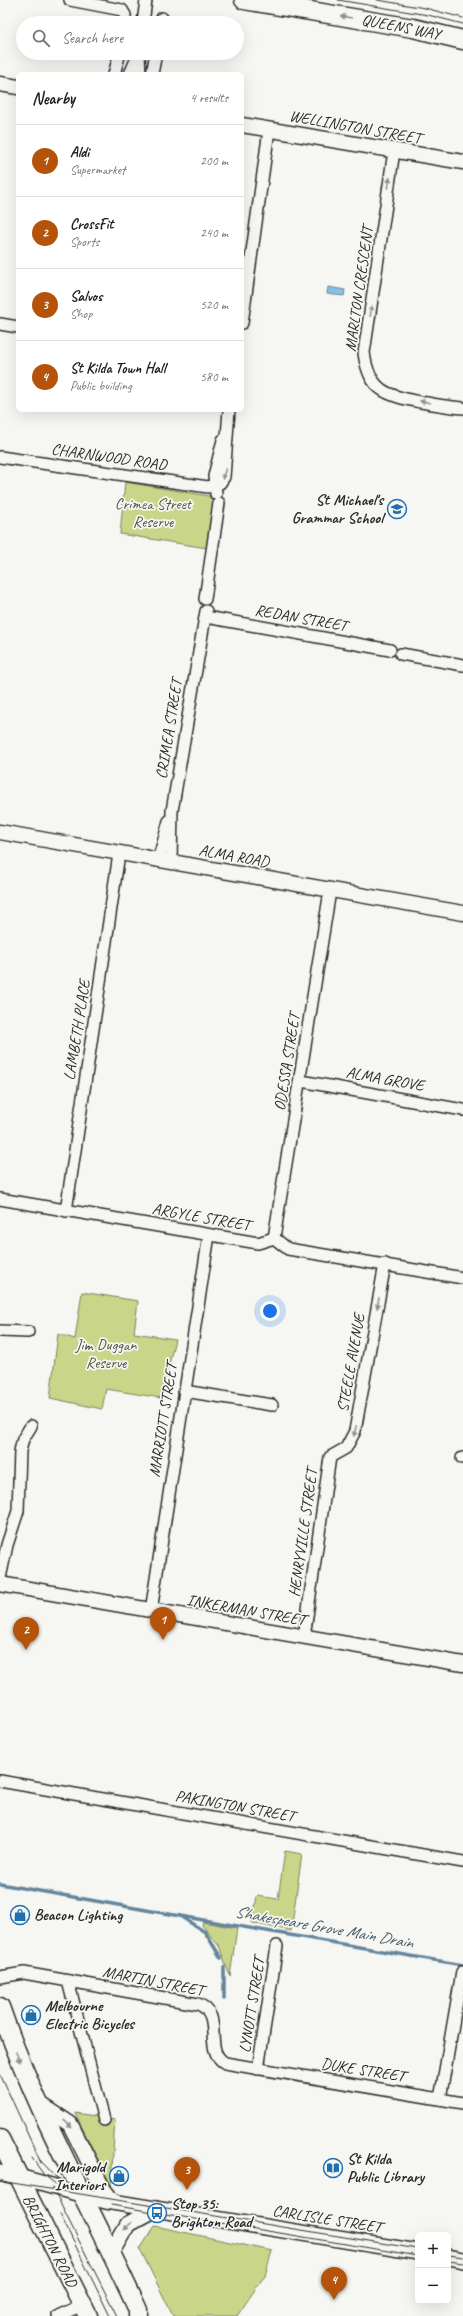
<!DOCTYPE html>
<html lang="en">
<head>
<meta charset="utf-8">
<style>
  body { margin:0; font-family:Caveat,sans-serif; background:#f6f6f6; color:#202124 }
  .controls { position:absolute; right:12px; bottom:12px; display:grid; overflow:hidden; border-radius:6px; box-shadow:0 4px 16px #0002 }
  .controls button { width:36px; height:36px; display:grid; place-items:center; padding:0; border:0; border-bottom:1px solid #e0e0e0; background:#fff; color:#202124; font:20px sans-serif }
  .you { position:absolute; left:270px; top:1311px; width:14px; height:14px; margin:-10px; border:3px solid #fff; border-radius:50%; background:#1a73e8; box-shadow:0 0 0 6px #1a73e833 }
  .badge { display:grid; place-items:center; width:26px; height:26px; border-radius:50%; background:#b45309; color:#fff; font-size:13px; font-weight:700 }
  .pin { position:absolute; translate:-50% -33px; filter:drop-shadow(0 1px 2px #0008) }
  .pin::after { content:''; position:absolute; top:21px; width:14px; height:12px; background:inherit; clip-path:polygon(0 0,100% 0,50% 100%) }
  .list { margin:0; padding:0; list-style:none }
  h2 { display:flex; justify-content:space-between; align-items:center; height:52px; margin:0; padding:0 16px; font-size:17px }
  h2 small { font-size:13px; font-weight:400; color:#757577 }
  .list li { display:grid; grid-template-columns:26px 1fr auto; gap:12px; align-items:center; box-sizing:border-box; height:72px; padding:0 16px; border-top:1px solid #e0e0e0 }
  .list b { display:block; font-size:15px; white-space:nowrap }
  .list p { margin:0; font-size:13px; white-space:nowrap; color:#757577 }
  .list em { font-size:13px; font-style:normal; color:#757577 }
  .icon { flex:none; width:22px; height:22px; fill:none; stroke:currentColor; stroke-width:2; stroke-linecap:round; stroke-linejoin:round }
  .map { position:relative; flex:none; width:463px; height:2316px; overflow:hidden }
  .search { position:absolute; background:#fff; box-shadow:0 4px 16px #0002; left:16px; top:16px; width:228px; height:44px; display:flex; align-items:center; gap:10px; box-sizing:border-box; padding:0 14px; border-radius:22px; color:#757577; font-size:15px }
  .panel { position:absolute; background:#fff; box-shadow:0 4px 16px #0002; left:16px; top:72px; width:228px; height:340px; border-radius:6px }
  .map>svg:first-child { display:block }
  .green { fill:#c9d689; stroke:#7a805a }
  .water { fill:#88c1e7; stroke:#63859c }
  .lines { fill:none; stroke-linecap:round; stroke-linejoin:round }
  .stream { stroke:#63859c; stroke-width:3.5 }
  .minor-casing { stroke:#2b2b2b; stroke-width:14 }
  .tertiary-casing { stroke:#2b2b2b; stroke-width:17 }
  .secondary-casing { stroke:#2b2b2b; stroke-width:18 }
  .trunk-casing { stroke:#2b2b2b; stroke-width:21 }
  .minor { stroke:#f6f6f2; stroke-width:11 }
  .tertiary { stroke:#f6f6f2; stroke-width:14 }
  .secondary { stroke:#f6f6f2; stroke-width:15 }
  .trunk { stroke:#f6f6f2; stroke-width:18 }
  .tram { stroke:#2b2b2b; stroke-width:1 }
  .oneway { fill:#90908e }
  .labels { text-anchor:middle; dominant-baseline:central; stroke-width:3.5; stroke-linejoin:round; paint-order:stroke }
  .street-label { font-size:16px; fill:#2b2b2b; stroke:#f6f6f2 }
  .poi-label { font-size:16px; font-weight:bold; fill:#2b2b2b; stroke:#f6f6f2; text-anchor:start }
  .park-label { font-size:16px; fill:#525642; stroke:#f6f6f2 }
  .water-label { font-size:17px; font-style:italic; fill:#475863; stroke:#f6f6f2 }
</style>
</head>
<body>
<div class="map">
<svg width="463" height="2316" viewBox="0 0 463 2316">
  <rect width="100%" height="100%" fill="#f6f6f2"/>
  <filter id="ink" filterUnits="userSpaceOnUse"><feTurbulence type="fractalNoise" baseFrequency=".025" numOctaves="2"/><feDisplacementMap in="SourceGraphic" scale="8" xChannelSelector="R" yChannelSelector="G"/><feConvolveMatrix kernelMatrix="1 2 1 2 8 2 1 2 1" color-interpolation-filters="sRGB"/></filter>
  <g filter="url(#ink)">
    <g class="green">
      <polygon points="125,482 209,496 214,505 207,548 120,534"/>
      <polygon points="82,1292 138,1301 134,1333 175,1339 161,1398 106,1389 102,1409 50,1398 58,1334 75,1339"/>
      <polygon points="285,1851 302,1854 291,1931 252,1923 257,1896 278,1899"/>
      <polygon points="203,1922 237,1928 230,1976 219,1946 202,1925"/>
      <polygon points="75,2113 115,2119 111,2186"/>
      <polygon points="155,2226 272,2251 265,2275 237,2316 173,2316 140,2249"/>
    </g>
    <polygon class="water" points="328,287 345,290 344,296 327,294"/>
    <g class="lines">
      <g class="stream">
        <polyline points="0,1884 180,1916 205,1932 221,1958"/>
        <polyline points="180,1916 463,1965"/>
        <polyline points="224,1967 224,1999"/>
      </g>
      <g class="minor-casing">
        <g id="minor">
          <polyline points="70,0 122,10 125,15 125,23"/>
          <polyline points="143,23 146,0"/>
          <polyline points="161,23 162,18"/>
          <polyline points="139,54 140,74"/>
          <polyline points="114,74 120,53"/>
          <polyline points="130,74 139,53"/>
          <polyline points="152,74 156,53"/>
          <path d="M394 151 364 353C369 391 386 395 420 402 434 404 449 407 463 408"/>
          <polyline points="242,323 269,130"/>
          <polyline points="0,324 18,327"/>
          <polyline points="0,457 208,487 220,483 224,477 229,410"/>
          <polyline points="216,494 214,476 223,440"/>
          <polyline points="205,599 219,503"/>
          <polyline points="206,617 390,650"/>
          <polyline points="401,654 463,665"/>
          <polyline points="158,861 169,821"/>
          <polyline points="171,863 172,811 206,611"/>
          <polyline points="301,1081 463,1110"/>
          <polyline points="0,1199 258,1243 274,1238 288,1249 463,1278"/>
          <polyline points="66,1211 119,854"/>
          <polyline points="274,1238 330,891"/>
          <polyline points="0,1331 28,1332"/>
          <polyline points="184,1391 272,1405"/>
          <polyline points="462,1458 463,1458"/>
          <polyline points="0,1578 7,1545 18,1511 20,1451 23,1439 31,1426"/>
          <polyline points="151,1611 209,1235"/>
          <polyline points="304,1637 330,1457 346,1448 355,1431 385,1264"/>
          <polyline points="0,1781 463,1862"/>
          <path d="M0 1977 24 1973 198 2004C225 2014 202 2050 225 2063L463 2103"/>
          <polyline points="68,1981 104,2120"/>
          <polyline points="258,2069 277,1946"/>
          <polyline points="440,2099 462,1972"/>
          <polyline points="58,2316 82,2305"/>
        </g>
      </g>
      <g class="tertiary-casing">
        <g id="tertiary">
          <polyline points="0,84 18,87"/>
          <polyline points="242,125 463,162"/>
          <polyline points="0,832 463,913"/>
          <polyline points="0,1584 463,1664"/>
        </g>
      </g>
      <g class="secondary-casing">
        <g id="secondary">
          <polyline points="37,2102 70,2124 103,2189 113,2202"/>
          <polyline points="0,2172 106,2201 418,2252"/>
          <polyline points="111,2253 128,2224 156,2209"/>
          <polyline points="448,2257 463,2260"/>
        </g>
      </g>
      <g class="trunk-casing">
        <g id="trunk">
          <polyline points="244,0 413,28 463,40"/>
          <path d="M0 2007C36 2112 92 2209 138 2310V2316"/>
          <polyline points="0,2139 88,2316"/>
        </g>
      </g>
      <use href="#minor" class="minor"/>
      <use href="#tertiary" class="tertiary"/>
      <use href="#secondary" class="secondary"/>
      <use href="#trunk" class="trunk"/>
      <g class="tram">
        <polyline points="338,0 428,15 463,24"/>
        <polyline points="377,0 425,8 463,18"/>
        <polyline points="0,2074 41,2163"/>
        <polyline points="32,2158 44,2175 62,2189"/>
        <polyline points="39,2159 56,2177 79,2190"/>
        <polyline points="0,2181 418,2249"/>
        <polyline points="52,2187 117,2316"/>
        <polyline points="111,2205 418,2256"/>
        <polyline points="60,2214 110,2316"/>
        <polyline points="448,2255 463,2257"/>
        <polyline points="448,2261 463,2263"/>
      </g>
    </g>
    <defs><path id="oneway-solid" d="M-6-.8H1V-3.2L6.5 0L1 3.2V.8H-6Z"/></defs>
    <g class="oneway">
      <use href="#oneway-solid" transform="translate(346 17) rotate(-171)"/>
      <use href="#oneway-solid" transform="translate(389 183) rotate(-82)"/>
      <use href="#oneway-solid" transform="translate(371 311) rotate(-82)"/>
      <use href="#oneway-solid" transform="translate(425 402) rotate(-170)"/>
      <use href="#oneway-solid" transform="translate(224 474) rotate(106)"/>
      <use href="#oneway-solid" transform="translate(378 1303) rotate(100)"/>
      <use href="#oneway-solid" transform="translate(355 1431) rotate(103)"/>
      <use href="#oneway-solid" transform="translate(18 2057) rotate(68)"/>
      <use href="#oneway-solid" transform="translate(68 2124) rotate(44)"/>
      <use href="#oneway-solid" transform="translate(128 2226) rotate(134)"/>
    </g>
  </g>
  <defs>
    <g id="school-ring" transform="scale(1)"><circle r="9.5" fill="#f6f6f2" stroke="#1f6fb2" stroke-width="1.5"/><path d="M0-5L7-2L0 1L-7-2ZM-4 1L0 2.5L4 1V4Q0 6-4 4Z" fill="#1f6fb2"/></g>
    <g id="shop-ring" transform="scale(1)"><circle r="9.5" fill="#f6f6f2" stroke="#1f6fb2" stroke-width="1.5"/><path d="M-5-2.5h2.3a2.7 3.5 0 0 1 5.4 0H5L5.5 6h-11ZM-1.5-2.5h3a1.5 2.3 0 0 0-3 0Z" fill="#1f6fb2"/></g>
    <g id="library-ring" transform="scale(1)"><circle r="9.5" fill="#f6f6f2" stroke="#1f6fb2" stroke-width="1.5"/><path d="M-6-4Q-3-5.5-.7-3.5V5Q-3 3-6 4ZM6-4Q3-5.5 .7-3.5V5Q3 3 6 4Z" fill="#1f6fb2"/></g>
    <g id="bus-ring" transform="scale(1)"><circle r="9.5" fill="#f6f6f2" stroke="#1f6fb2" stroke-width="1.5"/><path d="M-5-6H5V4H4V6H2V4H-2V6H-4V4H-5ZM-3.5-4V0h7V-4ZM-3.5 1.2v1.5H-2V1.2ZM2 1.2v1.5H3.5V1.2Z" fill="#1f6fb2"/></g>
  </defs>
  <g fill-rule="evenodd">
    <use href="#school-ring" x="397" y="509"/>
    <use href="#shop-ring" x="20" y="1915"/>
    <use href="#shop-ring" x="31" y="2015"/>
    <use href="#library-ring" x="333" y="2168"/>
    <use href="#shop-ring" x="119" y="2176"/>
    <use href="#bus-ring" x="157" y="2213"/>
  </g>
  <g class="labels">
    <g class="street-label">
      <text transform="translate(401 27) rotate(11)">QUEENS WAY</text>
      <text transform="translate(355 127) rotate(10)">WELLINGTON STREET</text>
      <text transform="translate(359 289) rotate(-82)">MARLTON CRESCENT</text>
      <text transform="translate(109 457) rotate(8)">CHARNWOOD ROAD</text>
      <text transform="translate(301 618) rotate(10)">REDAN STREET</text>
      <text transform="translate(169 729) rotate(-81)">CRIMEA STREET</text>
      <text transform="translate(234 856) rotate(10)">ALMA ROAD</text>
      <text transform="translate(77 1030) rotate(-81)">LAMBETH PLACE</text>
      <text transform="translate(287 1062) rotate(-81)">ODESSA STREET</text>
      <text transform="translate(385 1079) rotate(10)">ALMA GROVE</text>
      <text transform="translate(201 1217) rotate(10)">ARGYLE STREET</text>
      <text transform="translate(351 1363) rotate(-80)">STEELE AVENUE</text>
      <text transform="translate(163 1420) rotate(-81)">MARRIOTT STREET</text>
      <text transform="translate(303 1533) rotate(-82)">HENRYVILLE STREET</text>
      <text transform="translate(246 1610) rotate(10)">INKERMAN STREET</text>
      <text transform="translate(235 1806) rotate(10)">PAKINGTON STREET</text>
      <text transform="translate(153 1981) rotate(11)">MARTIN STREET</text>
      <text transform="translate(252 2005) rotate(-81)">LYNOTT STREET</text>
      <text transform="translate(363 2070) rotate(9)">DUKE STREET</text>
      <text transform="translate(327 2219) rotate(9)">CARLISLE STREET</text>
      <text transform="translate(50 2241) rotate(63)">BRIGHTON ROAD</text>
    </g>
    <g class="poi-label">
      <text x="383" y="500" text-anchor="end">St Michael's<tspan x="383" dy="18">Grammar School</tspan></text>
      <text x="34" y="1915">Beacon Lighting</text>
      <text x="45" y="2006">Melbourne<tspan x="45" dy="18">Electric Bicycles</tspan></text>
      <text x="347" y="2159">St Kilda<tspan x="347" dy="18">Public Library</tspan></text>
      <text x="105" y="2167" text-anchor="end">Marigold<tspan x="105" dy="18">Interiors</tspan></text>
      <text x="171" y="2204">Stop 35:<tspan x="171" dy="18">Brighton Road</tspan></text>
    </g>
    <g class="park-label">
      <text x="153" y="504">Crimea Street<tspan x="153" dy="18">Reserve</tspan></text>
      <text x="106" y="1345">Jim Duggan<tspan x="106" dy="18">Reserve</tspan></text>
    </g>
    <g class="water-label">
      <text transform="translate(324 1927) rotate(10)">Shakespeare Grove Main Drain</text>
    </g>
  </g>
</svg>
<div class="controls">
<button>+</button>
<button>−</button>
</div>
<div class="you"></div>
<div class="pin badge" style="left:163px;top:1640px">1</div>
<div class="pin badge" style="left:26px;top:1650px">2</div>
<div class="pin badge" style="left:187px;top:2190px">3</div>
<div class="pin badge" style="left:334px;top:2300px">4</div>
<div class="search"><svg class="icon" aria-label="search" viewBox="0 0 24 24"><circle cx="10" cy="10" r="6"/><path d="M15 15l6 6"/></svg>Search here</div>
<section class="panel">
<h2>Nearby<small>4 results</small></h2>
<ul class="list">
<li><span class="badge">1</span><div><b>Aldi</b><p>Supermarket</p></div><em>200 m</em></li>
<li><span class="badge">2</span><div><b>CrossFit</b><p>Sports</p></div><em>240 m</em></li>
<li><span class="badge">3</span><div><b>Salvos</b><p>Shop</p></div><em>520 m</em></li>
<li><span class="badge">4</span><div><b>St Kilda Town Hall</b><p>Public building</p></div><em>580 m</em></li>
</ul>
</section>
</div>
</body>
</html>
